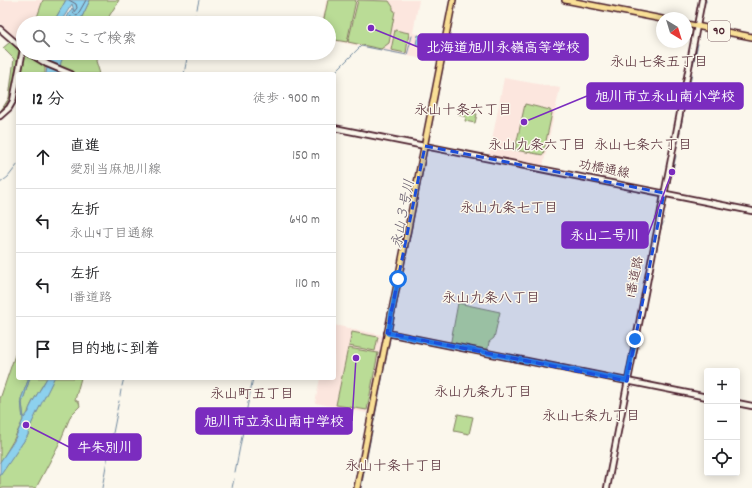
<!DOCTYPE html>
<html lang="ja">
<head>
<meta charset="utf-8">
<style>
  body { margin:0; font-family:Dekko,"Klee One",sans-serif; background:#f2f2f2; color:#202124 }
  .controls { position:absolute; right:12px; bottom:12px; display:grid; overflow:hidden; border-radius:4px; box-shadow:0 2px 10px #0003 }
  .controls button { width:36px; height:36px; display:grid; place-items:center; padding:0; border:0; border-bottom:1px solid #e0e0e0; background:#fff; color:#202124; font:20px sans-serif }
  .compass { position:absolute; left:656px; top:12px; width:36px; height:36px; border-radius:50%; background:#fff; box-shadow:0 2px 10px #0003; rotate:142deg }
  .stop { position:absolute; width:12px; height:12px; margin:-9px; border:3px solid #1a73e8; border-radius:50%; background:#fff }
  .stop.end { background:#1a73e8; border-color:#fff; box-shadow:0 1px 4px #0008 }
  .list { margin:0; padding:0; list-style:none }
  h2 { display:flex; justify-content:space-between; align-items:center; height:52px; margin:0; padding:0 16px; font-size:17px }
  h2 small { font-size:13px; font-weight:400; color:#757577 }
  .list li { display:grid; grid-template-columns:26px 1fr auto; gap:12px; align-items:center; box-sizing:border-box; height:64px; padding:0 16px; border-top:1px solid #e0e0e0 }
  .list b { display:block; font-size:15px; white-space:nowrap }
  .list p { margin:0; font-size:13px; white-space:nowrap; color:#757577 }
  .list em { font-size:13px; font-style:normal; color:#757577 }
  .icon { flex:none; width:22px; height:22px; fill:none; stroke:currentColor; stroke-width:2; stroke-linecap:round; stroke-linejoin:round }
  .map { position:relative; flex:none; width:752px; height:488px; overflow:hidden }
  .search { position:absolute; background:#fff; box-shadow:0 2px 10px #0003; left:16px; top:16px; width:320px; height:44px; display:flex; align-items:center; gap:10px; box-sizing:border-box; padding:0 14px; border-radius:22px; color:#757577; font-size:15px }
  .panel { position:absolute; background:#fff; box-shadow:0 2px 10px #0003; left:16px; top:72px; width:320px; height:308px; border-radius:4px }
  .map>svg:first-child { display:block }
  .built { fill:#fce6de }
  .green { fill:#badc96; stroke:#827e60 }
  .water { fill:#8dd1ee; stroke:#728aa0 }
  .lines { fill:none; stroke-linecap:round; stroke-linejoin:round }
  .shore { stroke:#656679; stroke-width:1 }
  .stream { stroke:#728aa0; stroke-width:1 }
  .secondary-casing { stroke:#4a1f2b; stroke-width:8 }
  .primary-casing { stroke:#4a1f2b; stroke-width:8 }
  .secondary { stroke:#fbf7ec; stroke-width:4.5 }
  .primary { stroke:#f9df96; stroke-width:5 }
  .route { stroke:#1a73e8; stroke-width:5 }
  .marked { fill:#1d4ed8; fill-opacity:0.2; stroke:#1d4ed8; stroke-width:3; stroke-dasharray:8 5; stroke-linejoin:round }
  .labels { text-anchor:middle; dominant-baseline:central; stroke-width:3; stroke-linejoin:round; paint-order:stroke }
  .shield { fill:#fbf7ec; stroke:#7f6065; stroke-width:1 }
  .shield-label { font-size:12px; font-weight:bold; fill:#4a1f2b }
  .street-label { font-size:13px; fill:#4a1f2b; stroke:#fbf7ec }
  .neighbourhood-label { font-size:14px; fill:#4a1f2b; stroke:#fbf7ec }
  .water-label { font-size:14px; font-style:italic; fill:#5e5466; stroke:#fbf7ec }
  .leader { fill:none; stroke:#7b2cbf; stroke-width:1.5 }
  .callout-dot { fill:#7b2cbf; stroke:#fbf7ec; stroke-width:1.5 }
  .callout { fill:#7b2cbf; stroke:#7b2cbf; stroke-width:1.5 }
  .callout-label { font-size:14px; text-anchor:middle; font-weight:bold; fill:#fff }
</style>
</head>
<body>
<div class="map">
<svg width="752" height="488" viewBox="0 0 752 488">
  <rect width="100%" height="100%" fill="#fbf7ec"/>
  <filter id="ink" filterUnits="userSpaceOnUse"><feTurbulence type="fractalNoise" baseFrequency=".025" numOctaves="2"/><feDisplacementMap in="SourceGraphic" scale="8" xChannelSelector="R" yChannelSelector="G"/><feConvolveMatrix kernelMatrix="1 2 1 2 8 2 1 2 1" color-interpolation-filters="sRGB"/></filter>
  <g filter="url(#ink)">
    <g class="built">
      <polygon points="0,0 43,0 35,23 23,23 23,44 0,23"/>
      <polygon points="326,0 419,0 413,33 443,40 438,62 329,40 329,23 322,23"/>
      <polygon points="504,78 560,88 543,166 489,156"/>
      <polygon points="334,325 382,335 383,337 367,413 315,403 320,378 334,378"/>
    </g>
    <g class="green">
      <polygon points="43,0 66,0 53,23 35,23"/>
      <polygon points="90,0 119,0 105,23 79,23"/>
      <polygon points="328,0 356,0 347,42 329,39 329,23 323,23"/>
      <polygon points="358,0 389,1 393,7 393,10 395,11 389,43 381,49 348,42"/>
      <polygon points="395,30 409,33 406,53 391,50"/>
      <path d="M10 42 19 51C14 72 16 96 0 112L9 98 14 59 3 48Z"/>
      <polygon points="65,53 97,53 95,61 99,74 60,74 61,70 58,68"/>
      <polygon points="27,54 45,65 45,74 20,74 24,55"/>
      <polygon points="525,104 550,110 552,113 543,155 515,150"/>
      <polygon points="459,111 477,114 475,123 465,121 466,117 459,115"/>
      <polygon points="458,303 500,312 494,338 489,342 487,353 450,346"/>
      <polygon points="352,332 378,337 375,351 349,346"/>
      <polygon points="18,346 18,378 29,378 21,399 23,420 13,441 0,463 0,399"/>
      <polygon points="348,348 378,353 367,410 336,405"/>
      <path d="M30 378H47C42 386 38 393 33 401 29 407 29 413 24 419L22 403Z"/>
      <path d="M54 378H81L75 400 79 402 80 406 71 415 59 444 36 488H0V475L28 435C28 426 48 391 54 378Z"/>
      <polygon points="458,414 473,417 469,434 454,431"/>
    </g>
    <g class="water">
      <polygon points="66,0 90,0 79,23 70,23 71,16 66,23 64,23 72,8 74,11 72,4 60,23 53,23"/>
      <polygon points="418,35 432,38 430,47 416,44"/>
      <polygon points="49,53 55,53 55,58 59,53 65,53 61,62 59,74 46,74"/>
      <path d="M29 378H30L22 403 24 418 29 412V409C34 398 41 389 47 378H54C49 391 28 426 28 435L0 476V462L14 441 23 420 21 399Z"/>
    </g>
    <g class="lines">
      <polyline class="shore" points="69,0 76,4 77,8 73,13 77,16 86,0"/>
      <g class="stream">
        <polyline points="706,2 706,0"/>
        <polyline points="197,9 199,0"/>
        <polyline points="194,23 195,15"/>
        <polyline points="693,65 698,44"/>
        <polyline points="184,74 188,53"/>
        <polyline points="333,74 361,46 407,55 412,36"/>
        <polyline points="685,106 692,74"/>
        <polyline points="428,144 456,0"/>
        <polyline points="677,147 683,115"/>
        <polyline points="0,183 8,177 18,164"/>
        <polyline points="668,190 676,156"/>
        <polyline points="660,232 663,223"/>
        <polyline points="652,273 658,241"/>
        <polyline points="392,329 427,150"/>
        <polyline points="640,333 650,282"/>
        <polyline points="631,377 638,343"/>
        <polyline points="122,386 124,378"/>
        <polyline points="120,396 121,390"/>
        <polyline points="628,399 630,386"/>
        <polyline points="117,410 119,401"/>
        <polyline points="246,413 253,378"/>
        <polyline points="623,420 626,405"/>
        <polyline points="110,448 117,413"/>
        <polyline points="615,461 621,428"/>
        <polyline points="235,472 246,416"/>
        <polyline points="102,488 108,455"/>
        <polyline points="232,488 234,479"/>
        <polyline points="361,488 390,339"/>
        <polyline points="610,488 613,470"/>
      </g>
      <g class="secondary-casing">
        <g id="secondary">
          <polyline points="0,29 23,49"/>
          <polyline points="29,53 47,64 71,74"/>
          <polyline points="0,116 9,108 13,101 23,50"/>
          <polyline points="334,128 752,211"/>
          <polyline points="387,333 707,397"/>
          <polyline points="737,403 752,406"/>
          <polyline points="607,488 702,0"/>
        </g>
      </g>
      <g class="primary-casing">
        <g id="primary">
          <polyline points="565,0 662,19"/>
          <polyline points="686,24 752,37"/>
          <polyline points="357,488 453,0"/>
        </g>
      </g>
      <use href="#secondary" class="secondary"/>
      <use href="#primary" class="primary"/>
    </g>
  </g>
  <g class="lines" filter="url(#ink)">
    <polyline class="route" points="398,279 388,333 627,381 635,339"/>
  </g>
  <path class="marked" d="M425 146 664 193 627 381 387 333Z"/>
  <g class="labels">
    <rect class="shield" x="708" y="21" width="22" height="20" rx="3"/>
    <g class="shield-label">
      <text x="719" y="31">90</text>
    </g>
    <g class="street-label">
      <text transform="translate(604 170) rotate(11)">功橋通線</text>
      <text transform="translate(636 277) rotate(-79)">1番道路</text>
    </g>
    <g class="neighbourhood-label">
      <text x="659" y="63">永山七条五丁目</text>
      <text x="463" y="111">永山十条六丁目</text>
      <text x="537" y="146">永山九条六丁目</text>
      <text x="643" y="146">永山七条六丁目</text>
      <text x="509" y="209">永山九条七丁目</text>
      <text x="491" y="299">永山九条八丁目</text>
      <text x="483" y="393">永山九条九丁目</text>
      <text x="252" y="395">永山町五丁目</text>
      <text x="591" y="417">永山七条九丁目</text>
      <text x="394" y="467">永山十条十丁目</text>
    </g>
    <g class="water-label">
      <text transform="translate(404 214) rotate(-79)">永山３号川</text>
    </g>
  </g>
  <path class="leader" d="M371 28L418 47M524 122L587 96M672 172L648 235M356 358L352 421M26 425L69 447"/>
  <g class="callout-dot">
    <circle cx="371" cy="28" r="4"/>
    <circle cx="524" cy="122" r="4"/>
    <circle cx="672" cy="172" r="4"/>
    <circle cx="356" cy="358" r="4"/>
    <circle cx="26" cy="425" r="4"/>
  </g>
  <g class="callout">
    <rect x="418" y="34" width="170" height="26" rx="4"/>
    <rect x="587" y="83" width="156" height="26" rx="4"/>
    <rect x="562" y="222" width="86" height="26" rx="4"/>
    <rect x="196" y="408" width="156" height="26" rx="4"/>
    <rect x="69" y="434" width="72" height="26" rx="4"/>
  </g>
  <g class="callout-label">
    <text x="503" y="52">北海道旭川永嶺高等学校</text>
    <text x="665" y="101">旭川市立永山南小学校</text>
    <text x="605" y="240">永山二号川</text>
    <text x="274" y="426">旭川市立永山南中学校</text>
    <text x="105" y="452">牛朱別川</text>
  </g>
</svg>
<div class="controls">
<button>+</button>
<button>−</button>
<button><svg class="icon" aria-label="locate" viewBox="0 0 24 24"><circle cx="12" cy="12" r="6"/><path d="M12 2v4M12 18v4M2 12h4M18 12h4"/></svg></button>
</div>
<svg class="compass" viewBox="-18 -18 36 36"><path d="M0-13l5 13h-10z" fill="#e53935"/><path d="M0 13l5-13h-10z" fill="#757577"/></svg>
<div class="stop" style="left:398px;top:279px"></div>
<div class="stop end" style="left:635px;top:339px"></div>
<div class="search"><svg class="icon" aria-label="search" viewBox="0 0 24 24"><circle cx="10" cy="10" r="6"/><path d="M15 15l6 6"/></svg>ここで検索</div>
<section class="panel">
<h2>12 分<small>徒歩 · 900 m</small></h2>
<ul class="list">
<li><svg class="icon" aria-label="ahead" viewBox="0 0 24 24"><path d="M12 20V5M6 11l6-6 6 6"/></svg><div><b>直進</b><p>愛別当麻旭川線</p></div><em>150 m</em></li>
<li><svg class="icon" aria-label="left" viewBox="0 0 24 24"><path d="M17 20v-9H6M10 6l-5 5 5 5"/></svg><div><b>左折</b><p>永山4丁目通線</p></div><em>640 m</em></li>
<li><svg class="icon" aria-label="left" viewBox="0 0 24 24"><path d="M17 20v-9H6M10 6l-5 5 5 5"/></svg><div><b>左折</b><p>1番道路</p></div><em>110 m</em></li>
<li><svg class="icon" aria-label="arrive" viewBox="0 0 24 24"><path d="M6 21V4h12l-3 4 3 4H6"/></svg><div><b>目的地に到着</b></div></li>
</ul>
</section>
</div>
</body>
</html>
